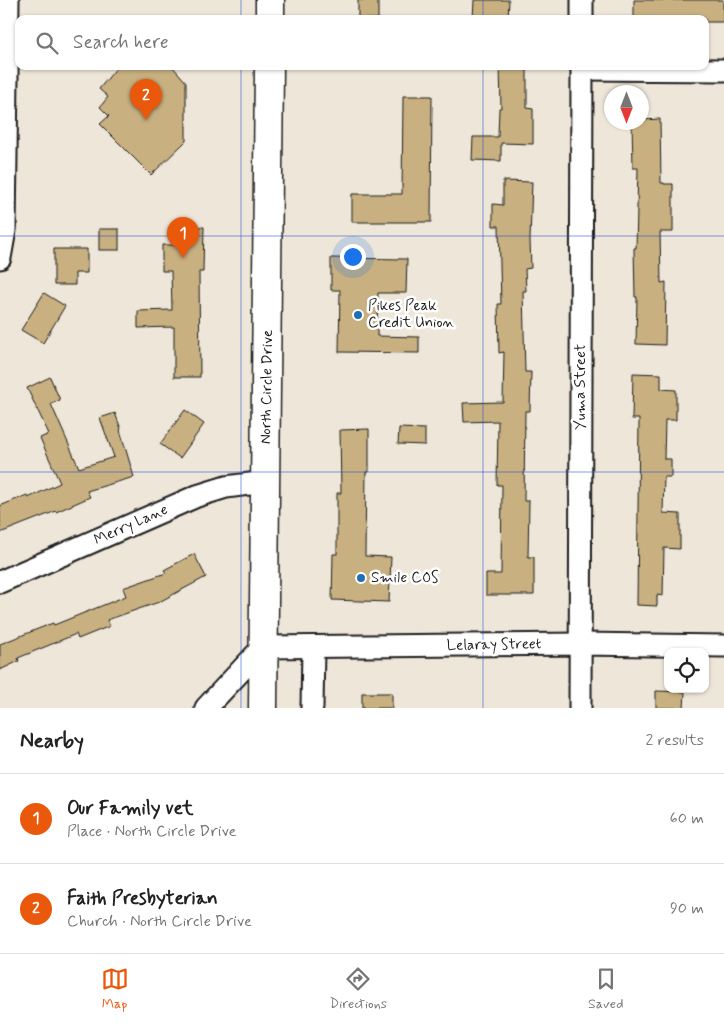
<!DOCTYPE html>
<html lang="en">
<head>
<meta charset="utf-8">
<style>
  body { margin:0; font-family:Mynerve,sans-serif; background:#f2f2f2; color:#222 }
  .controls { position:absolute; right:15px; bottom:15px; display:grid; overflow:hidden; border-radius:10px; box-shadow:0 1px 4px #0004 }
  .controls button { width:45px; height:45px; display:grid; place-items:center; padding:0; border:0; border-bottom:1px solid #e0e0e0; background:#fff; color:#222; font:25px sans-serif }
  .compass { position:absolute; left:604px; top:85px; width:45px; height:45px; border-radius:50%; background:#fff; box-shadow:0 1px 4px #0004; rotate:180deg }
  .you { position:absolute; left:352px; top:256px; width:18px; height:18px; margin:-12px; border:4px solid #fff; border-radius:50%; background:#1a73e8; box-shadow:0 0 0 8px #1a73e833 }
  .badge { display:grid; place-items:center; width:32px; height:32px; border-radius:50%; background:#ea580c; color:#fff; font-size:16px; font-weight:700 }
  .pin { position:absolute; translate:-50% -41px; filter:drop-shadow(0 1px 2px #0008) }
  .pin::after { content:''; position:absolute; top:26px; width:18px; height:15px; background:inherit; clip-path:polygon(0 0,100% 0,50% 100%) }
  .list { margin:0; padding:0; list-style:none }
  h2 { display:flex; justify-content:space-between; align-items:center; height:65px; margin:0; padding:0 20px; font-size:21px }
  h2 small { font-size:16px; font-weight:400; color:#767676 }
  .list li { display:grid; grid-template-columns:32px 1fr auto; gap:15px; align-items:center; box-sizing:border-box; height:90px; padding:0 20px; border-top:1px solid #e0e0e0 }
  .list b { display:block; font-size:19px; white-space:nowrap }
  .list p { margin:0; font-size:16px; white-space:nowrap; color:#767676 }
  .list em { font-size:16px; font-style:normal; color:#767676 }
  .icon { flex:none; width:28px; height:28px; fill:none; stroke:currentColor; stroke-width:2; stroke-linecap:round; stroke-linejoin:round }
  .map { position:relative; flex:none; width:724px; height:708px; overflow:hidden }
  .search { position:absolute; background:#fff; box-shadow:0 1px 4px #0004; left:15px; right:15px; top:15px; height:55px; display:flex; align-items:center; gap:12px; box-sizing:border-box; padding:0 18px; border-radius:10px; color:#767676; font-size:19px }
  .sheet { height:245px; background:#fff }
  nav { display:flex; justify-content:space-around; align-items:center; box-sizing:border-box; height:70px; border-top:1px solid #e0e0e0; background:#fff; font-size:14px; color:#767676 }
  nav a { display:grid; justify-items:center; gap:2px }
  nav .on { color:#ea580c }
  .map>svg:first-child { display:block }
  .building { fill:#c8b080; stroke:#1c1c1c }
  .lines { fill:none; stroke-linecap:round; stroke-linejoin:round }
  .street-casing { stroke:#1c1c1c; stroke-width:25 }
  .primary-casing { stroke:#1c1c1c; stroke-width:31 }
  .street { stroke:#fff; stroke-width:21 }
  .primary { stroke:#fff; stroke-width:28 }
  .grid { fill:none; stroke:#1d4ed8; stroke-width:1; stroke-opacity:0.55 }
  .poi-dot { fill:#1f6fb2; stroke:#fff; stroke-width:2 }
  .labels { text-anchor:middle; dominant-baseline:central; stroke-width:5; stroke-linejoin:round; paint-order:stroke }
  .poi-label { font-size:15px; fill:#1c1c1c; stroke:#fff; text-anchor:start }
  .street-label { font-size:15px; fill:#1c1c1c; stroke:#fff }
</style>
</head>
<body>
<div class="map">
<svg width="724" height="708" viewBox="0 0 724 708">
  <rect width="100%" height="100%" fill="#eee7d9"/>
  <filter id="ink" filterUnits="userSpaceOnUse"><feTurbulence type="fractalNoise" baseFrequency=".02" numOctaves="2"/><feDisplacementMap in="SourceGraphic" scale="10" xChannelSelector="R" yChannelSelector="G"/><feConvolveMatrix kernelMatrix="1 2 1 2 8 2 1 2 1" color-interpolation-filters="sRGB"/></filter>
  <g filter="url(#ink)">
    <g class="building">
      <rect x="358" y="0" width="20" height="19"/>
      <polygon points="474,0 509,0 508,19 473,19"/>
      <polygon points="634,0 723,0 723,22 705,22 705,19 634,19"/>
      <polygon points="118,66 172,66 186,82 186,141 151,175 100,124 109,116 100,107 108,97 99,89"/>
      <polygon points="500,66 527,66 527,108 533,109 533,144 501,143 501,161 472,160 473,137 498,137 499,108 501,108"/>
      <polygon points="403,96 432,96 431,222 352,222 352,194 402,194"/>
      <polygon points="660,119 661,183 664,183 664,184 673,184 673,232 660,232 661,283 666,282 665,345 636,344 637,297 635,297 634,248 636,248 638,168 633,168 632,122 642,122 642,120"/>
      <polygon points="503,181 532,182 530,240 531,268 525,269 526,291 523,291 525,372 531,372 530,411 525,411 524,501 529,501 528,557 534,557 534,595 486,595 486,574 501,574 502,485 497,485 498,421 464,422 463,403 503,402 504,352 499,353 498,304 501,304 499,226 493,226 493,204 503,205"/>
      <polygon points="176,226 204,227 203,272 199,272 200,377 174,377 174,327 138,328 138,311 172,310 171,271 162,271 162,245 176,245"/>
      <rect x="99" y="229" width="20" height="21"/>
      <polygon points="54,249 87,249 87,273 75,273 75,285 54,285"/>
      <polygon points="331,258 407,259 406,293 378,293 377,336 419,337 419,353 339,352 340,290 331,290"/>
      <polygon points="44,293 65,306 43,343 21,330"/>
      <polygon points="633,373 661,374 661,389 676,390 676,420 665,420 664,459 671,459 671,477 664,477 663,513 680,514 680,549 664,548 663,596 657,595 657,606 637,605 639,419 632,419"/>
      <polygon points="50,377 60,400 51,404 79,468 114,457 100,418 115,413 121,429 120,430 134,477 87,491 90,497 56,512 56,511 0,533 0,506 27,495 28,498 60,483 40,438 49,434 27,388"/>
      <polygon points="185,410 204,424 180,458 160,444"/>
      <polygon points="399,428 425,429 425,445 398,444"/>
      <polygon points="369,429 369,472 366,472 365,556 391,557 389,602 332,600 333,554 337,554 337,493 341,493 340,430"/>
      <polygon points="194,554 206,577 159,602 107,620 110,626 78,639 76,634 18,658 19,661 0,670 0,644 53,623 54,625 126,596 123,588 166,573 164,570"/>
      <polygon points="656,691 685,692 684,708 656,708"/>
      <rect x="362" y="693" width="30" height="15"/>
    </g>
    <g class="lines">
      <g class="street-casing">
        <g id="street">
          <polyline points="582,0 582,19"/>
          <polyline points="582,69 724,70"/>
          <polyline points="0,258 5,230 8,0"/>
          <polyline points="0,582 197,496 226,487 265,482"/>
          <polyline points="206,708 263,647 581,644 724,646"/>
          <polyline points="312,708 313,647"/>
          <polyline points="580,708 582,66"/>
        </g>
      </g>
      <g class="primary-casing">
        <g id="primary">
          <polyline points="270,19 270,0"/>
          <polyline points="263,708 269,66"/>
        </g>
      </g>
      <use href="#street" class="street"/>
      <use href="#primary" class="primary"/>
    </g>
  </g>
  <path class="grid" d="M241 0V19M483 0V19M241 66V708M483 66V708M0 236H724M0 472H724"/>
  <g class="poi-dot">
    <circle cx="358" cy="315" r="5"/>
    <circle cx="361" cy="578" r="5"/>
  </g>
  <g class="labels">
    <g class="poi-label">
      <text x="368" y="306">Pikes Peak<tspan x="368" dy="17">Credit Union</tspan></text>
      <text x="371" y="578">Smile COS</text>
    </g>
    <g class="street-label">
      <text transform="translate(267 387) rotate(-89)">North Circle Drive</text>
      <text transform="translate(581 387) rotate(-90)">Yuma Street</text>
      <text transform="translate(131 525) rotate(-24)">Merry Lane</text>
      <text transform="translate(494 645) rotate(-1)">Lelaray Street</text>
    </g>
  </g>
</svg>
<div class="controls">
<button><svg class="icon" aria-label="locate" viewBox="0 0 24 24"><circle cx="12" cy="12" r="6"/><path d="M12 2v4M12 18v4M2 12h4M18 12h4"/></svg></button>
</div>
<svg class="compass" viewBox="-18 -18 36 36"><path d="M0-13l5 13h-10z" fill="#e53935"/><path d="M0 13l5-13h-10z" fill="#767676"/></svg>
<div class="you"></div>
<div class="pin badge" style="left:183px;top:258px">1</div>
<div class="pin badge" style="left:146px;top:120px">2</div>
<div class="search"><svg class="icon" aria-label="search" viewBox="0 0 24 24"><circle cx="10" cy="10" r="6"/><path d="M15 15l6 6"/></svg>Search here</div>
</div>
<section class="sheet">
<h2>Nearby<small>2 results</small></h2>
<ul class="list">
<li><span class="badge">1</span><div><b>Our Family vet</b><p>Place · North Circle Drive</p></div><em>60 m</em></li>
<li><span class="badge">2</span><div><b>Faith Presbyterian</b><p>Church · North Circle Drive</p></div><em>90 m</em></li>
</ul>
</section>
<nav>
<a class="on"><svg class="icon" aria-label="map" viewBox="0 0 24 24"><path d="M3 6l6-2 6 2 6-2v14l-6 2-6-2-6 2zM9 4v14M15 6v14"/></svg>Map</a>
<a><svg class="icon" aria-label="directions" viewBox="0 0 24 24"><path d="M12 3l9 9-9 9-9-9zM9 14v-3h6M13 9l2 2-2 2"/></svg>Directions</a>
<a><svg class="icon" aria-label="saved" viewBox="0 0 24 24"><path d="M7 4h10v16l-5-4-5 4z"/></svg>Saved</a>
</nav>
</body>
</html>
